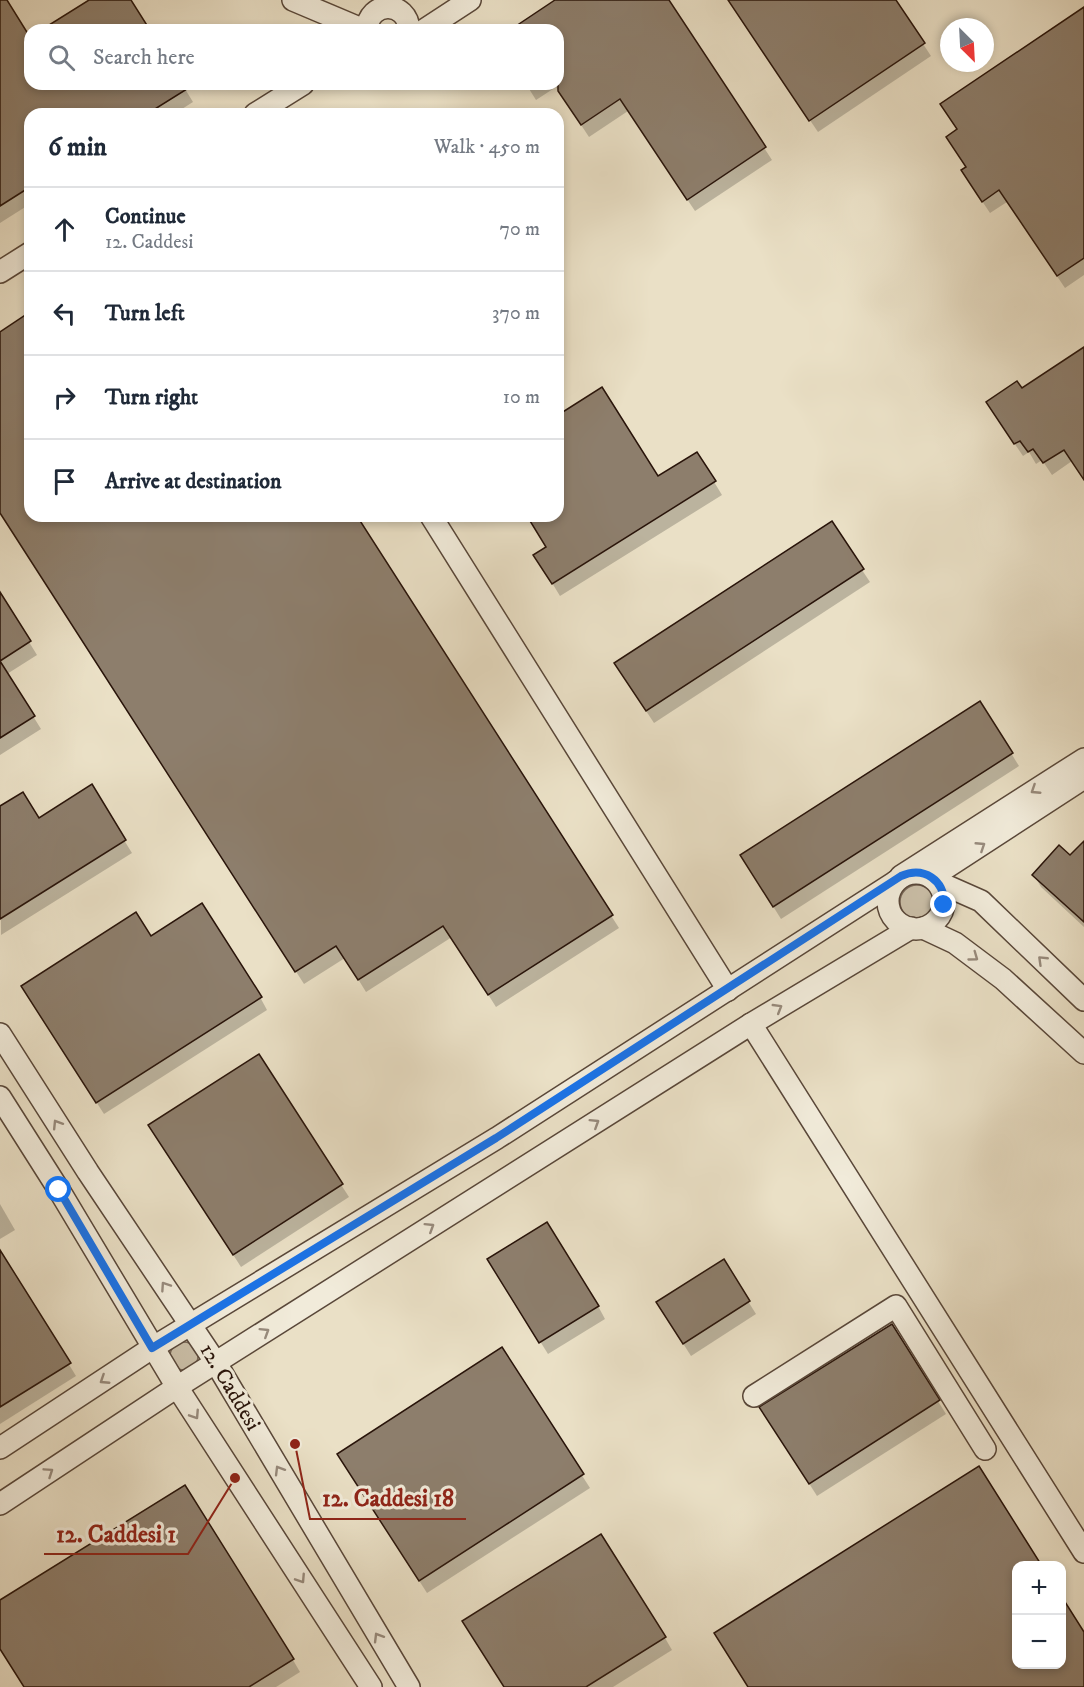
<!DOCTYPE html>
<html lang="en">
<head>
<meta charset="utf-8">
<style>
  body { margin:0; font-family:"IM FELL DW Pica",serif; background:#f6f6f7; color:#1f2937 }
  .controls { position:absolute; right:18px; bottom:18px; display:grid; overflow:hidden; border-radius:12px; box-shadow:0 3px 9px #0003 }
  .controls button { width:54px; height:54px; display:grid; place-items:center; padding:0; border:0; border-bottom:2px solid #e0e1e3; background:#fff; color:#1f2937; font:30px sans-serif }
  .compass { position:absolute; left:940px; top:18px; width:54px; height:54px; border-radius:50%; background:#fff; box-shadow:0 3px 9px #0003; rotate:156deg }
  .stop { position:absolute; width:18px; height:18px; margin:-14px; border:4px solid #1a73e8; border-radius:50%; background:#fff }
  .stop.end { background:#1a73e8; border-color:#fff; box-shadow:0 2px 6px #0008 }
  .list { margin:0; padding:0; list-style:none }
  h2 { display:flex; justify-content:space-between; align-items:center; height:78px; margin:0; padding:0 24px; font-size:26px }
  h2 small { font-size:20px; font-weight:400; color:#747a83 }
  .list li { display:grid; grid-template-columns:39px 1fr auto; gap:18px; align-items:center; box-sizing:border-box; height:84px; padding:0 24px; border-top:2px solid #e0e1e3 }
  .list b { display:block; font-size:22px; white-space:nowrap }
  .list p { margin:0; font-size:20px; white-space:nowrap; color:#747a83 }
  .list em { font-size:20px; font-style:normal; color:#747a83 }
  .icon { flex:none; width:33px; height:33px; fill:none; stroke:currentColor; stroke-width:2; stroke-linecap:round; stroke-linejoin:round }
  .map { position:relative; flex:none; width:1084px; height:1687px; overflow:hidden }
  .search { position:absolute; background:#fff; box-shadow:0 3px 9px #0003; left:24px; top:24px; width:540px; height:66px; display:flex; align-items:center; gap:15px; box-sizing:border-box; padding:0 21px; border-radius:18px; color:#747a83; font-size:22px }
  .panel { position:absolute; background:#fff; box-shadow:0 3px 9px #0003; left:24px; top:108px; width:540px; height:414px; border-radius:18px }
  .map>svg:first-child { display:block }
  .green { fill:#c9bda6; stroke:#796858; stroke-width:1.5 }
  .shadow { fill:#0003 }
  .building { fill:#8d7e6c; stroke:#29140a; stroke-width:1.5 }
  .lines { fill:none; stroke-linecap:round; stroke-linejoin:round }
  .minor-casing { stroke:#594739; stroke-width:24 }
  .minor { stroke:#f1ebda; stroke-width:21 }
  .oneway { stroke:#978a7c }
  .route { stroke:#1a73e8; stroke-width:8 }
  .labels { text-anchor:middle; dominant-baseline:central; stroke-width:6; stroke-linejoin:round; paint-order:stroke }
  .street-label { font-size:22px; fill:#29140a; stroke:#f1ebda }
  .leader { fill:none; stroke:#8f2418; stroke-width:2 }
  .callout-dot { fill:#8f2418; stroke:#f1ebda; stroke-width:2 }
  .callout-label { font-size:24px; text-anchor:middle; font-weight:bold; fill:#8f2418; stroke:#f1ebda; stroke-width:6; stroke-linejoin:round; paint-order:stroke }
</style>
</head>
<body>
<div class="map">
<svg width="1084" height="1687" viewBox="0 0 1084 1687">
  <rect width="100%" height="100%" fill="#eae0c6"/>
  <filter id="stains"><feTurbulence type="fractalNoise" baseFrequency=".00333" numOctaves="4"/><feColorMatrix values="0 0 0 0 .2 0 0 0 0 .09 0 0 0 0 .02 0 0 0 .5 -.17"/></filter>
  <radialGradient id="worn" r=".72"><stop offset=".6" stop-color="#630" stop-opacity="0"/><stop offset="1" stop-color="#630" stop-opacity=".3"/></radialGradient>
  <g class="green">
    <circle cx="917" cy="902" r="17"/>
    <circle cx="184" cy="1356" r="14"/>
  </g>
  <g class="shadow">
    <polygon points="0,0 5,0 30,38 30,84 182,84 193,102 174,114 30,114 30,204 0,223"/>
    <polygon points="558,0 667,0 772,160 695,211 628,111 589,137 556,87 536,100 526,84 558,84 558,30 513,30"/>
    <polygon points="728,0 894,0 931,56 818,132"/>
    <polygon points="1084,9 1084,275 1065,288 1007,202 990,213 970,183 959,130"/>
    <polygon points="30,314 30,516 356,516 619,928 496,1007 452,937 366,992 345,958 304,984 0,512 0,333"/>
    <polygon points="1084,349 1084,479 1072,461 1052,475 1042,460 1036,464 1029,452 1023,456 995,415 1022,390"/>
    <polygon points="558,417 658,478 697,454 722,495 560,596 543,568 548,548 528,516 558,516"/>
    <polygon points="862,570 870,582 654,723 623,676"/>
    <polygon points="0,595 37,655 7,674 41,729 0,755"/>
    <polygon points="980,703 1019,766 781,919 749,868"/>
    <polygon points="91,787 132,853 1,935 0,808 38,820"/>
    <polygon points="1084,843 1084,927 1041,887 1034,875 1070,857"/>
    <polygon points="260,997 267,1010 104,1114 30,999"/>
    <polygon points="258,1056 349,1197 241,1267 158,1138"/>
    <polygon points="0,1204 15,1230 0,1239"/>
    <polygon points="0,1252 76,1376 0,1424"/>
    <polygon points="723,1261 756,1314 691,1356 665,1315"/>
    <polygon points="497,1272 598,1306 605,1319 548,1354"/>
    <polygon points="891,1326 946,1414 817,1496 769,1420"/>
    <polygon points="501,1349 590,1488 427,1593 346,1467"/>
    <polygon points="1016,1566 1016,1664 1062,1664 1062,1599 1084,1635 1084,1687 748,1687"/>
    <polygon points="0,1602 293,1660 300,1672 276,1687 25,1687 0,1648"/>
    <polygon points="665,1638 672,1650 613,1687 505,1687"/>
  </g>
  <g class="building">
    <polygon points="0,0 7,0 30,37 30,84 195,84 147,114 30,114 30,187 0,206"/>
    <polygon points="89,0 131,0 150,30 41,30"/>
    <polygon points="555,0 669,0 766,147 687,200 620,99 581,125 558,91 558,30 510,30"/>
    <polygon points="728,0 896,0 925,43 809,121"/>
    <polygon points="1084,7 1084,258 1057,276 999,190 982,202 961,170 966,167 946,137 957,129 940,104"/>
    <polygon points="30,312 30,516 357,516 613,915 488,995 443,926 358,980 336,946 295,972 0,513 0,332"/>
    <polygon points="1084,347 1084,480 1064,450 1043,463 1033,449 1028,452 1020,441 1014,444 986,402 1017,381 1022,388"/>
    <polygon points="602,387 658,476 697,452 716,481 552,584 533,555 546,547 527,516 558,516 558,415"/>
    <polygon points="832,521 864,569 646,711 614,663"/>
    <polygon points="0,592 31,641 0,661 35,716 0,738"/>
    <polygon points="980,701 1013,753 773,907 740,855"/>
    <polygon points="92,784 126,840 0,919 0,806 23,792 39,818"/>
    <polygon points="1084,841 1084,922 1032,875 1059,845 1070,855"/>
    <polygon points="202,903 262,997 96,1103 21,986 136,912 151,936"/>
    <polygon points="259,1054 343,1184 233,1255 148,1125"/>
    <polygon points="547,1222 599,1306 539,1343 487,1259"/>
    <polygon points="0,1250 71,1363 0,1407"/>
    <polygon points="724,1259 750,1301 683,1344 656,1302"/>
    <polygon points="892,1324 940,1400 809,1484 759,1407"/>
    <polygon points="502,1347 584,1474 419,1581 337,1454"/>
    <polygon points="979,1466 1042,1566 1017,1566 1017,1665 1062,1665 1062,1597 1084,1632 1084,1687 748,1687 714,1633"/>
    <polygon points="185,1485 294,1659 249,1687 24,1687 0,1649 0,1600"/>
    <polygon points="601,1534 666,1637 586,1687 504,1687 462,1621"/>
  </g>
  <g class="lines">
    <g class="minor-casing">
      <g id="minor">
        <polyline points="293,0 364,30"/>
        <path d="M367 30C368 0 408 0 409 30"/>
        <polyline points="424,30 470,0"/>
        <polyline points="255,114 303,84"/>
        <polyline points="0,272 30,253"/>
        <polyline points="431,516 728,990"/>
        <circle cx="916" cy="901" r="28"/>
        <polyline points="901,876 1084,759"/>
        <polyline points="932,877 1084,778"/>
        <polyline points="938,882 981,901 1084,1000"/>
        <polyline points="923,928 955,943 1003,979 1084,1053"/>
        <polyline points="751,1024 1084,1552"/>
        <polyline points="0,1034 88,1172 216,1363 409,1687"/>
        <polyline points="0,1097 59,1190 177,1387 371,1687"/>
        <polyline points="754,1396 896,1306 985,1449"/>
        <polyline points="0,1448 152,1348 497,1138 895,882"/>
        <polyline points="0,1504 177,1387 751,1024 911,928"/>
      </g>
    </g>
    <use href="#minor" class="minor"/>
  </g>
  <defs><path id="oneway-chevron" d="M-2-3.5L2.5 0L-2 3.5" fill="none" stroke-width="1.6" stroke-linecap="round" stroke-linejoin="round" transform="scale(1.5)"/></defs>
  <g class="oneway">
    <use href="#oneway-chevron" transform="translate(1035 790) rotate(147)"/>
    <use href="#oneway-chevron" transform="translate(981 846) rotate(-33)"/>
    <use href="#oneway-chevron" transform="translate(974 957) rotate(36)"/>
    <use href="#oneway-chevron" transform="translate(1042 960) rotate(-136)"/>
    <use href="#oneway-chevron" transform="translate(778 1008) rotate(-31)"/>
    <use href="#oneway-chevron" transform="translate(595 1123) rotate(-32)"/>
    <use href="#oneway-chevron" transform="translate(57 1124) rotate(-122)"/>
    <use href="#oneway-chevron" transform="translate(430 1227) rotate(-32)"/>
    <use href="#oneway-chevron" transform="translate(165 1286) rotate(-124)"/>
    <use href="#oneway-chevron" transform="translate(265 1332) rotate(-32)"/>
    <use href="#oneway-chevron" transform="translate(104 1380) rotate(147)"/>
    <use href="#oneway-chevron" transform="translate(195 1415) rotate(57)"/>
    <use href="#oneway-chevron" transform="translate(279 1470) rotate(-121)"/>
    <use href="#oneway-chevron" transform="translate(49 1472) rotate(-34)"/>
    <use href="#oneway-chevron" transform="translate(301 1579) rotate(57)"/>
    <use href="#oneway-chevron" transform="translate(378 1637) rotate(-121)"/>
  </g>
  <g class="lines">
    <path class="route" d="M59 1190 152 1348 496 1138 901 876C924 866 945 880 944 905"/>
  </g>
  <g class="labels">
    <g class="street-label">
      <text transform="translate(230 1387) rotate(59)">12. Caddesi</text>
    </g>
  </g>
  <path class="leader" d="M295 1444L310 1519H466M235 1478L188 1554H44"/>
  <g class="callout-dot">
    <circle cx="295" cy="1444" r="6"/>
    <circle cx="235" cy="1478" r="6"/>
  </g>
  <g class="callout-label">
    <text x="388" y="1506">12. Caddesi 18</text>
    <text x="116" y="1542">12. Caddesi 1</text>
  </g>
  <rect width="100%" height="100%" filter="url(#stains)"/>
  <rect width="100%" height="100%" fill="url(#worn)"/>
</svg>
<div class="controls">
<button>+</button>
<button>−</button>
</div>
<svg class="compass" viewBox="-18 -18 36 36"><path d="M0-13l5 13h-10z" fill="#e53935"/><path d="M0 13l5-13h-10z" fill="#747a83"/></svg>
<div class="stop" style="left:59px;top:1190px"></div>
<div class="stop end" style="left:944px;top:905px"></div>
<div class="search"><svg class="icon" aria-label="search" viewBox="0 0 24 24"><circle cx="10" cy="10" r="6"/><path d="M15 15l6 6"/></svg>Search here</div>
<section class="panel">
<h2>6 min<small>Walk · 450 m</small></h2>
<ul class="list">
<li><svg class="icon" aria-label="ahead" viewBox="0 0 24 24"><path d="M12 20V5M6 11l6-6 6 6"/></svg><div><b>Continue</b><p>12. Caddesi</p></div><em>70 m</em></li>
<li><svg class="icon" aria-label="left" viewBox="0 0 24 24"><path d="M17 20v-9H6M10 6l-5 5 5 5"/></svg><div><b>Turn left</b></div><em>370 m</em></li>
<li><svg class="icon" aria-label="right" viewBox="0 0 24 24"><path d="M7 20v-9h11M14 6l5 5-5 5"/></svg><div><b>Turn right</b></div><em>10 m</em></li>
<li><svg class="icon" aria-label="arrive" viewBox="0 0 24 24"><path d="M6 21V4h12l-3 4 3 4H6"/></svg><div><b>Arrive at destination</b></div></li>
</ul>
</section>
</div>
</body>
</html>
